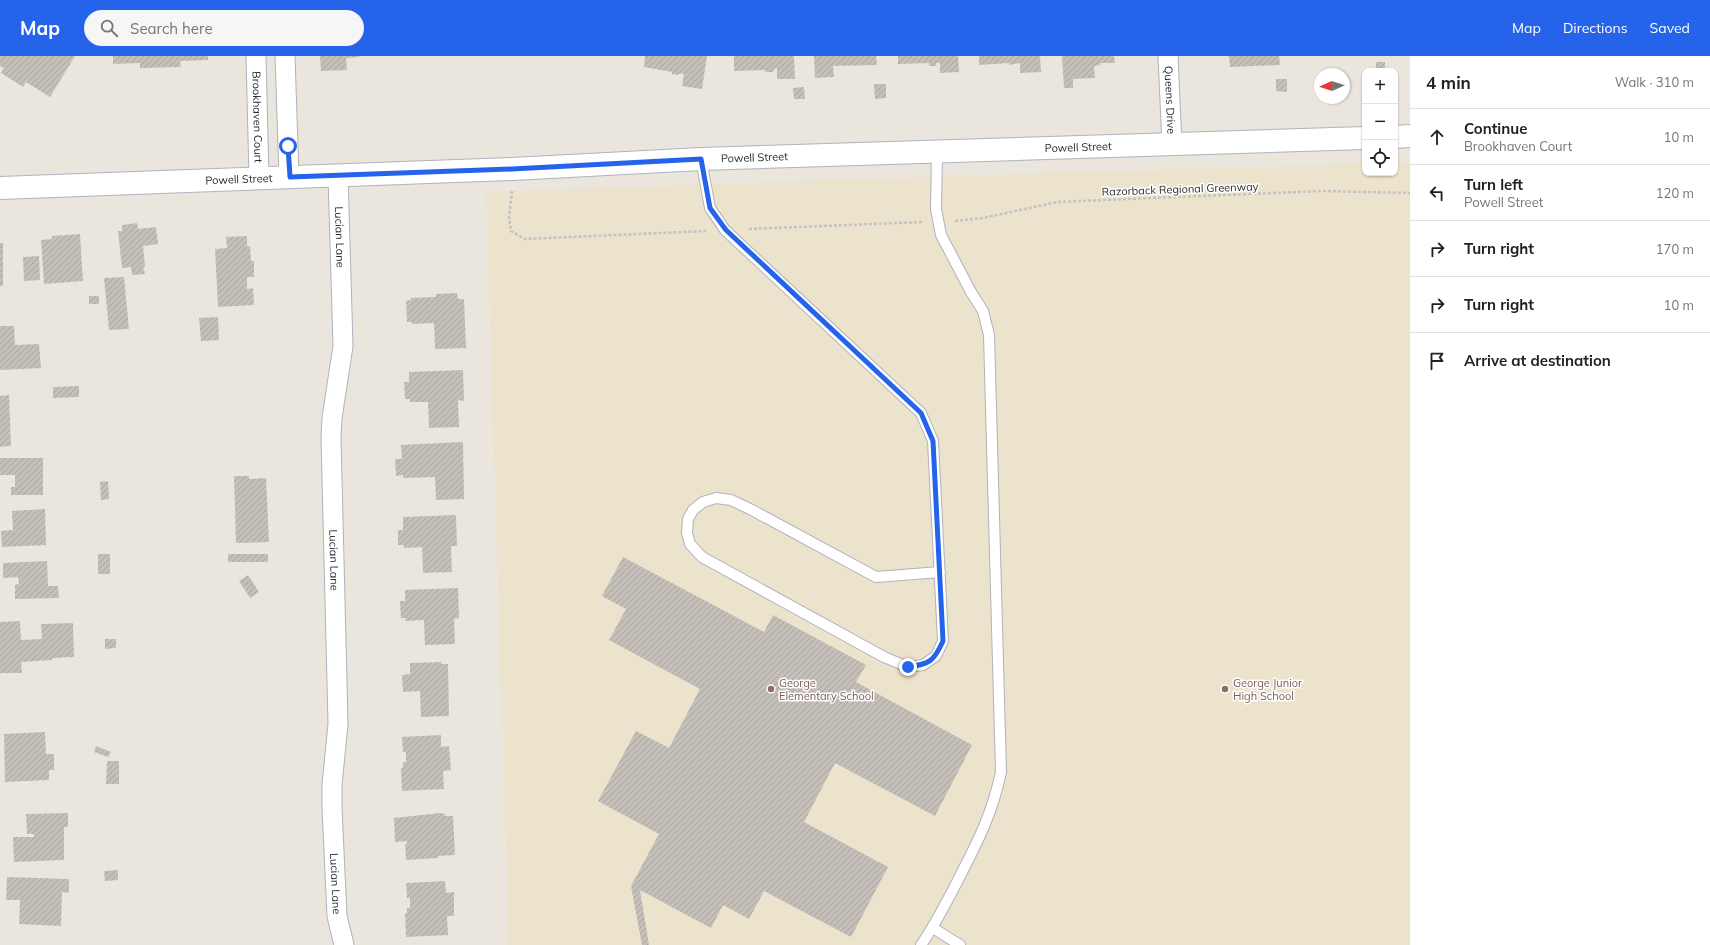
<!DOCTYPE html>
<html lang="en">
<head>
<meta charset="utf-8">
<style>
  body { margin:0; font-family:Mulish,sans-serif; background:#f6f6f6; color:#202124 }
  .controls { position:absolute; right:12px; top:12px; display:grid; overflow:hidden; border-radius:8px; box-shadow:0 1px 3px #0004 }
  .controls button { width:36px; height:36px; display:grid; place-items:center; padding:0; border:0; border-bottom:1px solid #e0e0e0; background:#fff; color:#202124; font:20px sans-serif }
  .compass { position:absolute; left:1314px; top:12px; width:36px; height:36px; border-radius:50%; background:#fff; box-shadow:0 1px 3px #0004; rotate:267deg }
  .stop { position:absolute; width:12px; height:12px; margin:-9px; border:3px solid #2563eb; border-radius:50%; background:#fff }
  .stop.end { background:#2563eb; border-color:#fff; box-shadow:0 1px 4px #0008 }
  .list { margin:0; padding:0; list-style:none }
  h2 { display:flex; justify-content:space-between; align-items:center; height:52px; margin:0; padding:0 16px; font-size:17px }
  h2 small { font-size:13px; font-weight:400; color:#757577 }
  .list li { display:grid; grid-template-columns:26px 1fr auto; gap:12px; align-items:center; box-sizing:border-box; height:56px; padding:0 16px; border-top:1px solid #e0e0e0 }
  .list b { display:block; font-size:15px; white-space:nowrap }
  .list p { margin:0; font-size:13px; white-space:nowrap; color:#757577 }
  .list em { font-size:13px; font-style:normal; color:#757577 }
  .icon { flex:none; width:22px; height:22px; fill:none; stroke:currentColor; stroke-width:2; stroke-linecap:round; stroke-linejoin:round }
  .map { position:relative; flex:none; width:1410px; height:889px; overflow:hidden }
  header { display:flex; align-items:center; gap:24px; box-sizing:border-box; height:56px; padding:0 20px; background:#2563eb; color:#fff }
  header strong { font-size:19px }
  nav { display:flex; gap:22px; margin-inline-start:auto; font-size:14px }
  .search { width:280px; height:36px; background:#f6f6f6; display:flex; align-items:center; gap:10px; box-sizing:border-box; padding:0 14px; border-radius:22px; color:#757577; font-size:15px }
  main { display:flex }
  aside { flex:1; background:#fff }
  .map>svg:first-child { display:block }
  .education { fill:#ece3cd }
  .building { fill:url(#building-hatch) }
  .lines { fill:none; stroke-linecap:round; stroke-linejoin:round }
  .lane-casing { stroke:#b0b2bd; stroke-width:12 }
  .street-casing { stroke:#b0b2bd; stroke-width:21 }
  .secondary-casing { stroke:#b0b2bd; stroke-width:24 }
  .path { stroke:#c3c3c3; stroke-width:2.5; stroke-dasharray:3 2; stroke-linecap:butt }
  .lane { stroke:#fff; stroke-width:10 }
  .street { stroke:#fff; stroke-width:19 }
  .secondary { stroke:#fff; stroke-width:22 }
  .route { stroke:#2563eb; stroke-width:5 }
  .education-dot { fill:#8d6e63; stroke:#fff; stroke-width:1.5 }
  .labels { text-anchor:middle; dominant-baseline:central; stroke-width:3; stroke-linejoin:round; paint-order:stroke }
  .street-label { font-size:11px; fill:#2a2a2a; stroke:#fff }
  .education-label { font-size:11px; fill:#785e54; stroke:#fff; text-anchor:start }
</style>
</head>
<body>
<header>
<strong>Map</strong>
<div class="search"><svg class="icon" aria-label="search" viewBox="0 0 24 24"><circle cx="10" cy="10" r="6"/><path d="M15 15l6 6"/></svg>Search here</div>
<nav><a>Map</a><a>Directions</a><a>Saved</a></nav>
</header>
<main>
<div class="map">
<svg width="1410" height="889" viewBox="0 0 1410 889">
  <defs>
    <pattern id="building-hatch" width="6" height="6" patternUnits="userSpaceOnUse"><rect width="6" height="6" fill="#c4bfb9"/><path d="M-1 1l2-2M0 6l6-6M5 7l2-2" fill="none" stroke="#a9a49f"/></pattern>
  </defs>
  <rect width="100%" height="100%" fill="#ebe6dd"/>
  <polygon class="education" points="1395,107 1410,107 1410,889 509,889 486,136 1044,117 1365,108 1365,117 1395,117"/>
  <g class="building">
    <polygon points="0,0 75,0 50,41 26,26 23,31 1,17 4,12 0,10"/>
    <polygon points="113,0 208,0 208,4 180,5 181,11 140,12 140,7 113,8"/>
    <polygon points="320,0 359,0 359,1 346,2 347,14 321,15"/>
    <polygon points="645,0 707,0 702,33 682,30 684,18 679,17 679,19 672,18 672,16 644,11"/>
    <polygon points="734,0 794,0 795,23 777,23 777,12 774,13 773,16 766,16 765,14 734,15"/>
    <polygon points="814,0 876,0 877,9 833,10 834,21 815,22"/>
    <polygon points="898,0 958,0 959,16 940,17 940,7 936,7 936,10 929,10 929,7 898,8"/>
    <polygon points="979,0 1040,0 1041,16 1020,17 1020,7 1009,9 1009,7 979,9"/>
    <polygon points="1062,0 1114,0 1115,7 1101,7 1100,9 1094,10 1095,22 1073,23 1073,32 1064,32"/>
    <polygon points="1229,0 1279,0 1280,9 1230,11"/>
    <rect x="1376" y="6" width="9" height="9"/>
    <polygon points="1276,23 1287,23 1287,36 1276,35"/>
    <polygon points="874,28 886,28 886,42 875,43"/>
    <polygon points="804,31 805,43 794,43 793,32"/>
    <polygon points="137,167 138,173 156,171 158,188 143,190 145,211 143,211 145,218 132,219 131,211 122,212 118,175 122,175 122,169"/>
    <polygon points="80,178 83,225 44,228 41,184 52,183 52,180"/>
    <polygon points="247,180 247,190 250,190 251,205 254,205 254,221 247,221 247,233 253,232 254,249 218,251 215,193 227,192 226,181"/>
    <rect x="0" y="187" width="3" height="43"/>
    <polygon points="39,200 40,224 24,225 23,201"/>
    <polygon points="124,221 129,273 109,274 104,222"/>
    <polygon points="457,237 458,243 464,243 466,292 435,293 434,267 412,268 412,266 407,266 406,245 411,244 411,242 436,241 436,238"/>
    <rect x="89" y="240" width="10" height="8"/>
    <polygon points="218,261 219,284 201,285 199,262"/>
    <polygon points="0,270 14,270 15,289 39,288 41,312 0,314"/>
    <polygon points="463,314 464,345 458,344 459,371 429,372 428,346 410,346 410,343 405,343 404,326 409,326 409,316"/>
    <polygon points="79,330 79,341 53,342 53,331"/>
    <polygon points="9,339 11,390 0,391 0,340"/>
    <polygon points="463,386 464,443 436,444 435,421 403,422 403,419 396,420 395,403 402,403 401,389"/>
    <polygon points="0,402 43,402 43,439 11,439 11,431 15,431 15,419 0,419"/>
    <polygon points="234,420 249,420 249,423 266,422 269,486 236,487"/>
    <polygon points="108,425 109,443 101,444 100,426"/>
    <polygon points="45,453 46,489 2,491 1,475 13,474 12,455"/>
    <polygon points="456,459 457,490 451,490 452,516 423,517 422,491 404,492 404,489 398,489 398,474 403,474 403,461"/>
    <rect x="98" y="498" width="12" height="20"/>
    <rect x="228" y="498" width="40" height="8"/>
    <polygon points="623,501 764,576 773,559 866,609 856,626 972,689 935,760 835,707 804,766 888,811 851,881 764,835 749,863 723,849 711,872 640,834 649,889 642,889 631,830 659,778 598,745 636,675 669,692 700,633 609,584 626,553 602,540"/>
    <polygon points="47,505 48,530 58,530 59,542 15,543 15,529 19,528 18,521 3,522 3,507"/>
    <polygon points="248,519 259,536 250,542 239,525"/>
    <polygon points="458,532 459,562 454,563 455,588 425,589 424,564 405,565 406,562 401,562 400,545 405,545 405,534"/>
    <polygon points="20,565 21,584 42,583 41,568 73,567 74,601 52,602 52,604 21,606 22,617 0,617 0,566"/>
    <polygon points="105,583 116,583 116,592 105,593"/>
    <polygon points="442,606 441,608 448,608 449,660 421,661 420,635 403,636 402,619 410,618 410,607"/>
    <polygon points="45,676 46,698 54,698 54,714 49,714 49,724 5,726 4,678"/>
    <polygon points="441,679 441,691 449,690 451,714 443,715 444,733 402,735 401,712 403,712 403,706 406,706 406,696 403,696 402,681"/>
    <polygon points="96,690 111,696 108,701 94,696"/>
    <polygon points="107,705 119,705 119,728 106,728"/>
    <polygon points="68,757 68,771 64,771 64,804 14,806 13,781 34,781 34,778 27,778 26,758"/>
    <polygon points="440,757 445,758 445,760 453,760 455,799 438,800 438,802 406,804 405,788 407,788 407,785 395,786 394,762"/>
    <polygon points="118,814 118,824 105,825 104,815"/>
    <polygon points="7,821 69,823 69,837 62,836 61,870 19,868 20,844 6,844"/>
    <polygon points="445,825 446,837 454,836 454,860 447,860 448,879 406,881 405,857 407,857 407,852 410,852 410,842 407,842 406,827"/>
  </g>
  <g class="lines">
    <g class="lane-casing">
      <g id="lane">
        <polyline points="701,103 710,152 725,174 921,357 933,385 943,585 936,600 923,609 908,611 884,601 702,501 690,488 687,477 688,463 693,454 703,446 716,442 731,444 752,454 876,521 940,516"/>
        <polyline points="933,872 960,889"/>
        <path d="M921 889C935 869 946 847 957 826 977 787 992 759 1001 716L989 279 983 255 971 236 941 179 936 153 937 96"/>
      </g>
    </g>
    <g class="street-casing">
      <g id="street">
        <path id="s1" d="M256 0 259 122"/>
        <polyline points="285,0 289,121"/>
        <path id="s2" d="M1168 0 1172 89"/>
        <path id="s3" d="M338 119 343 290 332 362 331 381 338 668 332 729V752L337 860 344 889"/>
      </g>
    </g>
    <g class="secondary-casing">
      <g id="secondary">
        <polyline points="1395,81 1410,80"/>
        <path id="s4" d="M0 132 512 113 701 103 1365 82"/>
      </g>
    </g>
    <g class="path">
      <polyline points="512,135 509,161 511,175 525,183 706,175"/>
      <polyline points="955,165 983,162 1057,146 1321,135 1410,137"/>
      <polyline points="749,173 922,166"/>
    </g>
    <use href="#lane" class="lane"/>
    <use href="#street" class="street"/>
    <use href="#secondary" class="secondary"/>
  </g>
  <g class="lines">
    <path class="route" d="M288 90 290 121 512 113 701 103 710 152 726 174 921 357 933 385 943 585C934 605 930 608 908 611"/>
  </g>
  <g class="education-dot">
    <circle cx="771" cy="633" r="4"/>
    <circle cx="1225" cy="633" r="4"/>
  </g>
  <g class="labels">
    <g class="street-label">
      <text stroke="none"><textPath href="#s2" startOffset="44">Queens Drive</textPath></text>
      <text stroke="none"><textPath href="#s1" startOffset="61">Brookhaven Court</textPath></text>
      <text stroke="none"><textPath href="#s4" startOffset="1079">Powell Street</textPath></text>
      <text stroke="none"><textPath href="#s4" startOffset="755">Powell Street</textPath></text>
      <text stroke="none"><textPath href="#s4" startOffset="239">Powell Street</textPath></text>
      <text transform="translate(1180 133) rotate(-2)">Razorback Regional Greenway</text>
      <text stroke="none"><textPath href="#s3" startOffset="62">Lucian Lane</textPath></text>
      <text stroke="none"><textPath href="#s3" startOffset="386">Lucian Lane</textPath></text>
      <text stroke="none"><textPath href="#s3" startOffset="710">Lucian Lane</textPath></text>
    </g>
    <g class="education-label">
      <text x="779" y="627">George<tspan x="779" dy="13">Elementary School</tspan></text>
      <text x="1233" y="627">George Junior<tspan x="1233" dy="13">High School</tspan></text>
    </g>
  </g>
</svg>
<div class="controls">
<button>+</button>
<button>−</button>
<button><svg class="icon" aria-label="locate" viewBox="0 0 24 24"><circle cx="12" cy="12" r="6"/><path d="M12 2v4M12 18v4M2 12h4M18 12h4"/></svg></button>
</div>
<svg class="compass" viewBox="-18 -18 36 36"><path d="M0-13l5 13h-10z" fill="#e53935"/><path d="M0 13l5-13h-10z" fill="#757577"/></svg>
<div class="stop" style="left:288px;top:90px"></div>
<div class="stop end" style="left:908px;top:611px"></div>
</div>
<aside>
<h2>4 min<small>Walk · 310 m</small></h2>
<ul class="list">
<li><svg class="icon" aria-label="ahead" viewBox="0 0 24 24"><path d="M12 20V5M6 11l6-6 6 6"/></svg><div><b>Continue</b><p>Brookhaven Court</p></div><em>10 m</em></li>
<li><svg class="icon" aria-label="left" viewBox="0 0 24 24"><path d="M17 20v-9H6M10 6l-5 5 5 5"/></svg><div><b>Turn left</b><p>Powell Street</p></div><em>120 m</em></li>
<li><svg class="icon" aria-label="right" viewBox="0 0 24 24"><path d="M7 20v-9h11M14 6l5 5-5 5"/></svg><div><b>Turn right</b></div><em>170 m</em></li>
<li><svg class="icon" aria-label="right" viewBox="0 0 24 24"><path d="M7 20v-9h11M14 6l5 5-5 5"/></svg><div><b>Turn right</b></div><em>10 m</em></li>
<li><svg class="icon" aria-label="arrive" viewBox="0 0 24 24"><path d="M6 21V4h12l-3 4 3 4H6"/></svg><div><b>Arrive at destination</b></div></li>
</ul>
</aside>
</main>
</body>
</html>
